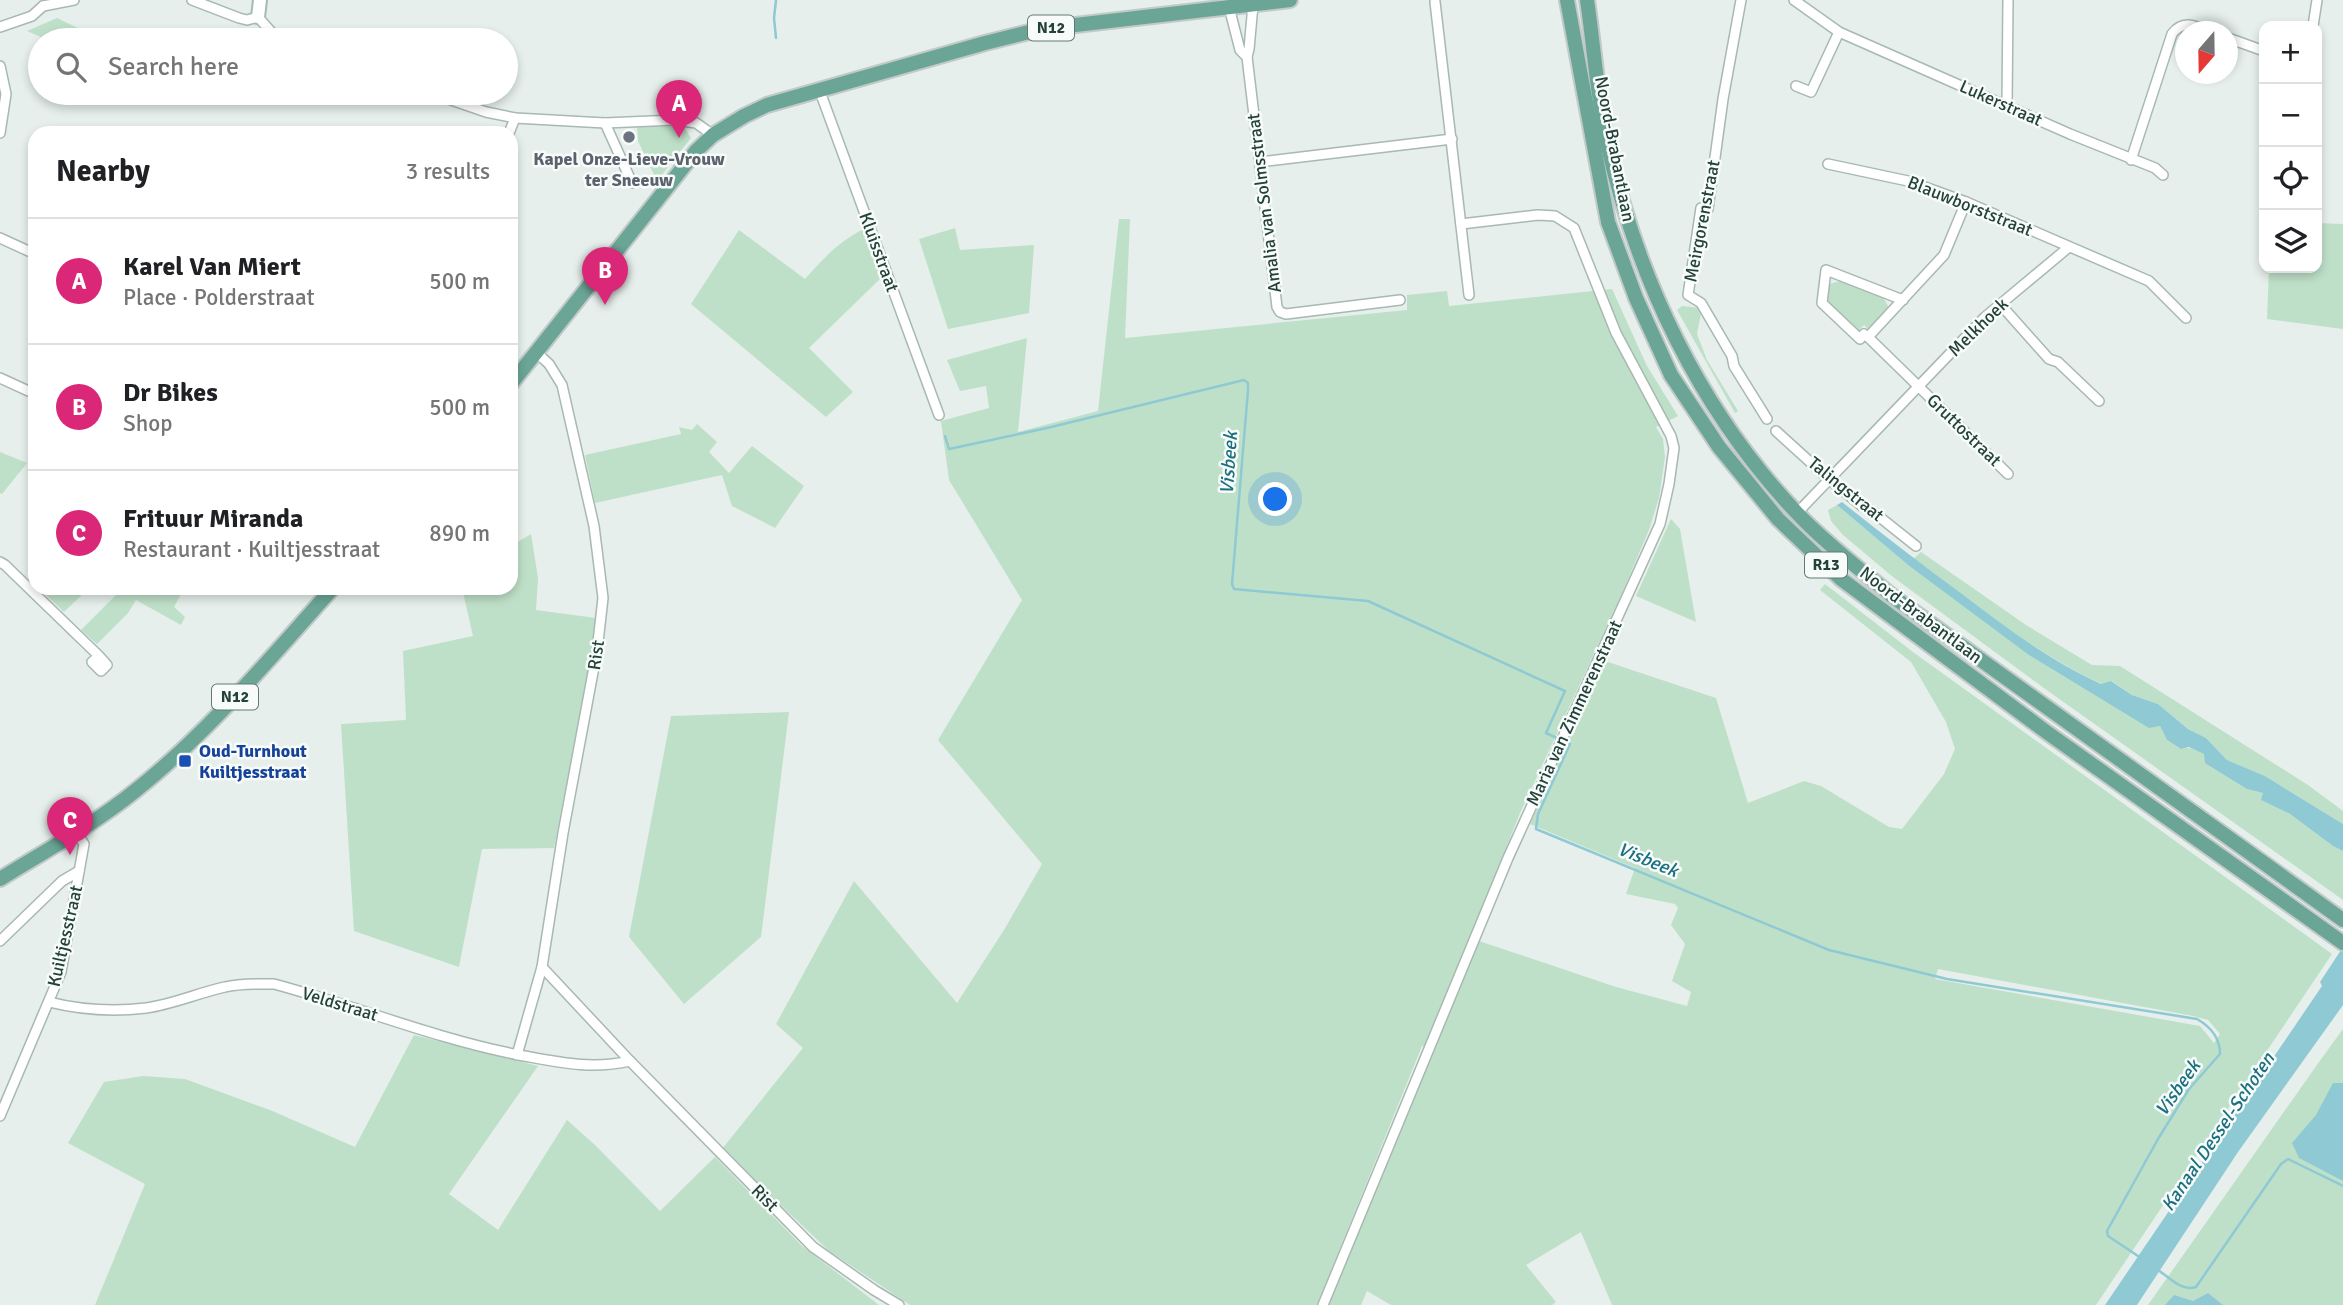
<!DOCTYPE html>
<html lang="en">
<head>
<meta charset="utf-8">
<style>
  body { margin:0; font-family:Signika,sans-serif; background:#f2f2f2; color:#202124 }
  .controls { position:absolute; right:21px; top:21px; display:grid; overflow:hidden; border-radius:14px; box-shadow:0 4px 10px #0003 }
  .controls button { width:63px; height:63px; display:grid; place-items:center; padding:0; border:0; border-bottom:2px solid #e0e0e0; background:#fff; color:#202124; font:35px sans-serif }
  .compass { position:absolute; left:2175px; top:21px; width:63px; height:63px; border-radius:50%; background:#fff; box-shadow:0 4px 10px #0003; rotate:200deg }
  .you { position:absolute; left:1276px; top:500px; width:24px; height:24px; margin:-18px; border:5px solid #fff; border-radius:50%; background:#1a73e8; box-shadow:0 0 0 10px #1a73e833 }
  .badge { display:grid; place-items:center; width:46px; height:46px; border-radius:50%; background:#db2777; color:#fff; font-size:23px; font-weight:700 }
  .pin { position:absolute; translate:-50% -58px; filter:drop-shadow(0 2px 4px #0008) }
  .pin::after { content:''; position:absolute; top:37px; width:24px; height:21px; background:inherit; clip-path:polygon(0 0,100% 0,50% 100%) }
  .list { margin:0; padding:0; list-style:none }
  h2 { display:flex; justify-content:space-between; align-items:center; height:91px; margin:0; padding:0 28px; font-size:30px }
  h2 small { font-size:23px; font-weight:400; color:#757577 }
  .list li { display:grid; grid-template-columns:46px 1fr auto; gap:21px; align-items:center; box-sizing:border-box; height:126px; padding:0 28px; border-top:2px solid #e0e0e0 }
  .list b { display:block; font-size:26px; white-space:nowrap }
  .list p { margin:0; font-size:23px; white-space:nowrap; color:#757577 }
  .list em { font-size:23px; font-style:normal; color:#757577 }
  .icon { flex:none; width:38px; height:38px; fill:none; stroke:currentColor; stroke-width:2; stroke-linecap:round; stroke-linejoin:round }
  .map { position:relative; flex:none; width:2343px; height:1305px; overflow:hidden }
  .search { position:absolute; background:#fff; box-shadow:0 4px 10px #0003; left:28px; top:28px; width:490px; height:77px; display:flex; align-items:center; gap:18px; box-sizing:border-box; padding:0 24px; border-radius:38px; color:#757577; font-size:26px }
  .panel { position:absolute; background:#fff; box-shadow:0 4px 10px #0003; left:28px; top:126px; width:490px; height:469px; border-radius:21px }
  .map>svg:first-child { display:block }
  .green { fill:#bfe0c8; fill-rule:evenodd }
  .water { fill:#8ec9d4 }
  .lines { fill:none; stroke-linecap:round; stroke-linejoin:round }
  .stream { stroke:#8ec9d4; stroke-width:2.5 }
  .street-casing { stroke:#a8b8b2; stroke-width:12 }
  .secondary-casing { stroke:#a4bbb3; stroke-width:16 }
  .primary-casing { stroke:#c2cac8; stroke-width:18 }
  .street { stroke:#fff; stroke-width:9 }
  .secondary { stroke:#fff; stroke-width:12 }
  .primary { stroke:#6aa596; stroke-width:14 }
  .worship-dot { fill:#6b7280; stroke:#f7fbf9; stroke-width:2.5 }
  .transit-dot { fill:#1a4fb4; stroke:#f7fbf9; stroke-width:2.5 }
  .labels { text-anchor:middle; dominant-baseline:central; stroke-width:5; stroke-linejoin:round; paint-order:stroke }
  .shield { fill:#f7fbf9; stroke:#637a73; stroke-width:2 }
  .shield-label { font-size:16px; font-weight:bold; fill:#24423a }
  .street-label { font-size:18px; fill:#24423a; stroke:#f7fbf9 }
  .worship-label { font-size:18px; font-weight:bold; fill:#5b616d; stroke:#f7fbf9 }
  .transit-label { font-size:18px; font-weight:bold; fill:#164399; stroke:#f7fbf9; text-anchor:start }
  .water-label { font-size:19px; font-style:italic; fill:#1c6f80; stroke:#f7fbf9 }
</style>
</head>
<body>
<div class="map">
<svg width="2343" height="1305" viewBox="0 0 2343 1305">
  <rect width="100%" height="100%" fill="#e6efeb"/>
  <g class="green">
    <polygon points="57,18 103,40 48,40 27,31"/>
    <polygon points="637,126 679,127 685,129 691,138 657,181 638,141"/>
    <path d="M1119 219H1130L1125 338 1407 310V295L1447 291 1449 306 1612 289 1647 366 1678 416 1656 427 1663 439 1665 457 1659 498 1649 530 1619 600 1520 813 1470 938 1616 987 1687 1006 1691 992 1672 981 1685 944 1671 925 1678 908 1675 904 1626 894 1635 868 1530 824 1605 661 1716 698 1748 803 1804 781 1821 786 1889 827 1902 829 1944 774 1955 749 1946 722 1911 662 1820 590 1825 584 1913 652 2332 954 2096 1305H1612L1581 1232 1526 1265 1556 1302 1552 1305H1391L1367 1291 1361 1305H1327L1434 1049 1422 1046 1317 1305H910L829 1251 722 1149 803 1048 776 1024 854 881 957 1003 1004 930 1042 864 938 740 1022 600 949 480 941 421 989 408 986 386 960 391 947 360 1027 338 1018 432 1098 411ZM1938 969 2193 1016 2208 1020 2220 1034 2214 1043 2200 1026 1935 979Z"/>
    <polygon points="2317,223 2343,224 2343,329 2267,319 2269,268 2317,268"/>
    <polygon points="955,228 960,250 1034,245 1029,313 948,329 919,239"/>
    <path d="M864 229 881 278 809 348 853 392 826 417 691 304 739 230 805 279C823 259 839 241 864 229Z"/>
    <polygon points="1843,280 1883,297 1888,306 1887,310 1868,329 1864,325 1857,332 1827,302 1826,293 1830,284"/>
    <polygon points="1682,306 1702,308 1697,334 1707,360 1738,411 1735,413 1677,310"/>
    <polygon points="697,424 717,442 709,452 729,473 752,446 804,486 775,528 732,506 722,475 595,503 585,455 681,434 679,427 692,430"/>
    <polygon points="0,452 27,463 2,494 0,493"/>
    <path d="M1837 505 1908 565 2149 727 2160 726 2167 740 2181 749C2207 742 2226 778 2247 788 2251 791 2258 791 2263 793L2262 800 2290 814 2333 846 2343 851V900L2048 691 1893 577 1843 535 1831 521 1828 510Z"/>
    <polygon points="1671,519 1680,529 1696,622 1636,596"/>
    <polygon points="531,534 538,578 536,610 596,618 591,655 554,848 482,849 459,967 354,931 341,724 406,720 403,651 473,636 462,588 511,588 511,546"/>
    <path d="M1921 552 2026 625 2092 665 2120 666 2308 785 2343 811V824L2265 776 2227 760 2206 738 2188 729 2158 704 2132 695 2112 681 2102 684C2033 652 1974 603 1913 559Z"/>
    <polygon points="48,588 89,588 64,612 43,592"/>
    <polygon points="123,588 184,588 174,607 185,617 181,625 136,600 128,613 97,644 81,630"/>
    <polygon points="789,712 761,937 684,1004 629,937 671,716"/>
    <polygon points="2343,1029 2343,1305 2148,1305 2319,1062"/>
    <polygon points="414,1035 538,1066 449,1194 498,1230 567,1120 595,1145 660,1211 715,1157 801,1245 879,1305 95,1305 145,1184 68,1143 104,1082 143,1076 185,1079 270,1110 355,1147"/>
  </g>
  <g class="water">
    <path d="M1842 502C1882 534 1921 564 1962 594 2006 628 2051 661 2101 684L2111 681 2132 695 2158 704 2188 729 2206 738 2227 760 2265 776 2343 824V851L2333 846 2290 814 2261 800 2263 793 2247 789 2205 763 2204 754 2189 747 2181 749 2167 740 2160 726 2149 728 2029 655 1908 565 1837 505Z"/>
    <polygon points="2343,947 2343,1005 2238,1152 2137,1305 2105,1305 2322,986 2320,982"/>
    <polygon points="2333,1083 2343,1083 2343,1181 2299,1158 2292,1143 2316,1115"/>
    <polygon points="2208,1293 2223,1305 2165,1305 2174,1295 2193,1301"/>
  </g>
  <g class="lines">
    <g class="stream">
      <polyline points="776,38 774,18 776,0"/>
      <path d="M945 436 949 449 1047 428 1244 380 1248 383V390L1232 584 1234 589 1368 601 1565 691 1546 733 1570 744 1538 814 1536 829 1829 950 1947 979 2197 1019C2211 1027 2220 1038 2220 1054L2189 1089 2158 1139 2107 1231 2108 1236 2141 1258"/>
      <path d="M2158 1270C2170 1278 2182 1292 2196 1287L2281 1164 2288 1159 2343 1186"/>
    </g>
    <g class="street-casing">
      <g id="street">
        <polyline points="192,0 239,18 247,20 258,17 273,34 287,40"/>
        <polyline points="1741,0 1723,99 1708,209 1701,208 1688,295 1701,303 1732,356 1734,366 1767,419"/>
        <polyline points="1794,0 1839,32 2070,134 2155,168 2163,175"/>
        <polyline points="1435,2 1469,295"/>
        <polyline points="1253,5 1249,49 1247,57 1277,307 1280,312 1286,314 1400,300"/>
        <polyline points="43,6 74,0"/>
        <polyline points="1229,7 1240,50 1247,57"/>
        <polyline points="2313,26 2317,0"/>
        <polyline points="0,27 32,16 43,6"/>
        <polyline points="2228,38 2264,51"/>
        <polyline points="0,66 6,94 0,133"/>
        <polyline points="1796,86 1811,92 1839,32"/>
        <polyline points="819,89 939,415"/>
        <polyline points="431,93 486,112 515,118 605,123 675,120 696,123 713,135"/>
        <polyline points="2007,106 2008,0"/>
        <polyline points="605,123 632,183"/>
        <polyline points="509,133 515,118"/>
        <path d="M2131 160 2172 34C2183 19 2196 26 2210 32"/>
        <polyline points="1260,162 1452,139"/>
        <polyline points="1828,164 1908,181 1966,202 2149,281 2186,318"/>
        <polyline points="0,238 35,254"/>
        <polyline points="2000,304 2049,359 2058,362 2099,401"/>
        <polyline points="1868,337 2008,474"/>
        <polyline points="1868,337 1864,334 1860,339 1822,303 1826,270 1903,300"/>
        <polyline points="1868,337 1944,255 1966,202"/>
        <polyline points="0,378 35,394"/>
        <polyline points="1776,431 1830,480 1862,506 1872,511 1916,546"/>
        <polyline points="1797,513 1985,317 2069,247"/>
        <polyline points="0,562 5,565 99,656 107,665 101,671 92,662 99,656"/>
        <polyline points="0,941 62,881 79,871"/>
        <polyline points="542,967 630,1061 813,1247 874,1290 899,1305"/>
        <path d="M49 1002C81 1010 113 1012 146 1008 173 1004 198 993 225 987 241 983 257 984 274 984 356 1006 436 1039 519 1055 558 1062 591 1070 630 1061"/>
        <polyline points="517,1055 542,967 563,833 597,651 603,598 594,526 562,385 549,364 537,353"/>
        <polyline points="0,1116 61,972 84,844 76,832"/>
        <polyline points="1323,1305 1508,858 1660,524 1669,484 1674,448 1671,436 1616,333 1574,228 1555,216 1538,215 1461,224"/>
      </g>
    </g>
    <g class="secondary-casing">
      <polyline id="secondary" points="258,17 260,0"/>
    </g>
    <g class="primary-casing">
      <g id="primary">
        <polyline points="1567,0 1608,222 1636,298 1671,375 1719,447 1778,519 1841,579 2045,731 2343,943"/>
        <path d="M1587 0C1594 47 1597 96 1607 142 1637 279 1700 410 1796 512 1825 543 1860 569 1892 596L2343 920"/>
        <polyline points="511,384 696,151 713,135 744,116 767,105 985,43 1041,29 1290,0"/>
        <path d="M0 879C45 851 93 825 135 791 209 732 270 658 333 588"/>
      </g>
    </g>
    <use href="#street" class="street"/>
    <use href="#secondary" class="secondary"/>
    <use href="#primary" class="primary"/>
  </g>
  <circle class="worship-dot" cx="629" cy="137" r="7"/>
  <rect class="transit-dot" x="178" y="754" width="14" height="14" rx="3.5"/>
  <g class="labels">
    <g class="shield">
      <rect x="1028" y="15.5" width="46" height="25" rx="5"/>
      <rect x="1805" y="552.5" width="42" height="25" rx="5"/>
      <rect x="212" y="684.5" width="46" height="25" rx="5"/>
    </g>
    <g class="shield-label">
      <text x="1051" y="28">N12</text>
      <text x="1826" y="565">R13</text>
      <text x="235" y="697">N12</text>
    </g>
    <g class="street-label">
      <text transform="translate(2001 103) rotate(24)">Lukerstraat</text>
      <text transform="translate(1615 149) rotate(79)">Noord-Brabantlaan</text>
      <text transform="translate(1264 203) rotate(-97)">Amalia van Solmsstraat</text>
      <text transform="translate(1970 206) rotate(22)">Blauwborststraat</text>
      <text transform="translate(1702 221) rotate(-79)">Meirgorenstraat</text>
      <text transform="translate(879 252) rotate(70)">Kluisstraat</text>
      <text transform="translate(1978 327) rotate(-44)">Melkhoek</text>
      <text transform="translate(1964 430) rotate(44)">Gruttostraat</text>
      <text transform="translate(1846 489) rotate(39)">Talingstraat</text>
      <text transform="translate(1921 615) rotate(37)">Noord-Brabantlaan</text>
      <text transform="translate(596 655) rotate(-82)">Rist</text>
      <text transform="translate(1574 713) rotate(-65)">Maria van Zimmerenstraat</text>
      <text transform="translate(65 936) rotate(-77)">Kuiltjesstraat</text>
      <text transform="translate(340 1004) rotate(17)">Veldstraat</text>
      <text transform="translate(765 1198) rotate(45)">Rist</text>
    </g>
    <g class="worship-label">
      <text x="629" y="159">Kapel Onze-Lieve-Vrouw<tspan x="629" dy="21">ter Sneeuw</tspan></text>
    </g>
    <g class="transit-label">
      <text x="199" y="751">Oud-Turnhout<tspan x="199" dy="21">Kuiltjesstraat</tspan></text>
    </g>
    <g class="water-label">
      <text transform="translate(1229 463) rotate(-86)">Visbeek</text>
      <text transform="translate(1648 860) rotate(22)">Visbeek</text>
      <text transform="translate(2178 1088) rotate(-55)">Visbeek</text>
      <text transform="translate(2218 1132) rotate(-56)">Kanaal Dessel-Schoten</text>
    </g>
  </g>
</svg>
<div class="controls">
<button>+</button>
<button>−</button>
<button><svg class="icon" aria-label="locate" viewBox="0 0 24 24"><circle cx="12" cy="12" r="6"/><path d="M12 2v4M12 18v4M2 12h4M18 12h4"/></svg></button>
<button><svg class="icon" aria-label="layers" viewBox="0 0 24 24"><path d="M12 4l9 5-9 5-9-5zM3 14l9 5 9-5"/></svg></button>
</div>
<svg class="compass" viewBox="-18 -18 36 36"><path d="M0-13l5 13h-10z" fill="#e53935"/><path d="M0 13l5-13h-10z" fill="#757577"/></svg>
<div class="you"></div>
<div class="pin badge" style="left:679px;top:138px">A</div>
<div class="pin badge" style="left:605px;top:305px">B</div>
<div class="pin badge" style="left:70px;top:855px">C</div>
<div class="search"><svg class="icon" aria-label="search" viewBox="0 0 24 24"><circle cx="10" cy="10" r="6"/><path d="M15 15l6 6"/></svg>Search here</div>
<section class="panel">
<h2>Nearby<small>3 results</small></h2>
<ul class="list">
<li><span class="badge">A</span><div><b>Karel Van Miert</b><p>Place · Polderstraat</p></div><em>500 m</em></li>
<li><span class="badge">B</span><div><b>Dr Bikes</b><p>Shop</p></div><em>500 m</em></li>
<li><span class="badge">C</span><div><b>Frituur Miranda</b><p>Restaurant · Kuiltjesstraat</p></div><em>890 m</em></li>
</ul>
</section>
</div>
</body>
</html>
